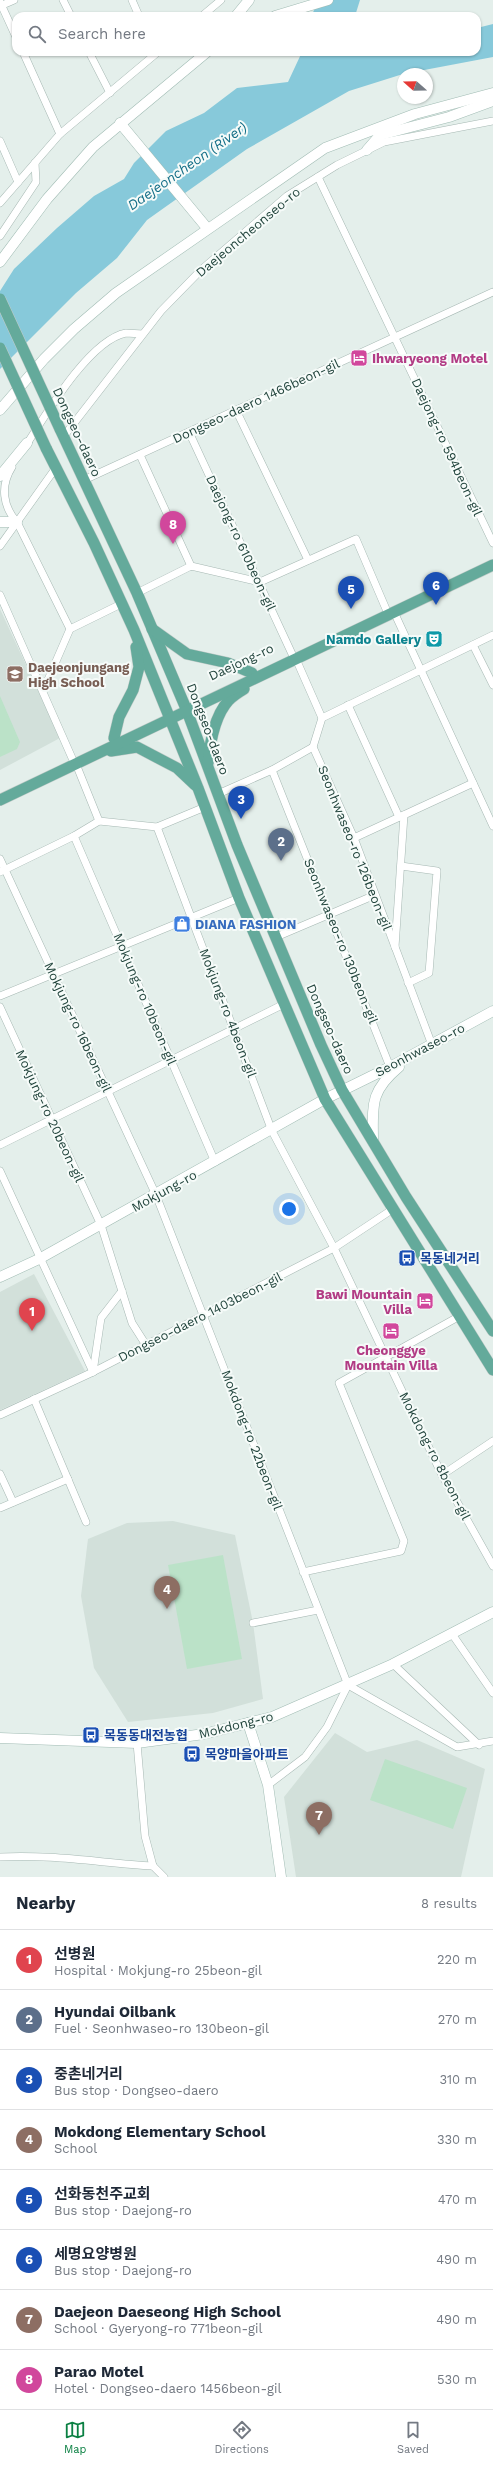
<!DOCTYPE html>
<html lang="en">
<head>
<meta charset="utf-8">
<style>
  body { margin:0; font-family:"Work Sans","Noto Sans KR",sans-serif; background:#f2f2f3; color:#1f2937 }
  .compass { position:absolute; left:397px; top:68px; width:36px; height:36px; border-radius:50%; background:#fff; box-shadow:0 1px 3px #0004; rotate:290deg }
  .you { position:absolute; left:289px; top:1209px; width:14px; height:14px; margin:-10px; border:3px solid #fff; border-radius:50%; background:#1a73e8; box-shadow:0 0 0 6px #1a73e833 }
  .badge { display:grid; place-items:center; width:26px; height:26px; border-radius:50%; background:#0b8043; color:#fff; font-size:13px; font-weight:700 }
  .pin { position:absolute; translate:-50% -33px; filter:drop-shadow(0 1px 2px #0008) }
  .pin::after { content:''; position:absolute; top:21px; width:14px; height:12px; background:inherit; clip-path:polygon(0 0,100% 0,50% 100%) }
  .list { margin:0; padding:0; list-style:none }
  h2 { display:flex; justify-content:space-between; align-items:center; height:52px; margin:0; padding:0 16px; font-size:17px }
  h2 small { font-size:13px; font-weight:400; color:#747a83 }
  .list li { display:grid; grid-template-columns:26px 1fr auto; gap:12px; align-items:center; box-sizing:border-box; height:60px; padding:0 16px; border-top:1px solid #e0e1e3 }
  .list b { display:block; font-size:15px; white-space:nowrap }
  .list p { margin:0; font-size:13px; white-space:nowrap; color:#747a83 }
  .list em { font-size:13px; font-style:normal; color:#747a83 }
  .icon { flex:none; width:22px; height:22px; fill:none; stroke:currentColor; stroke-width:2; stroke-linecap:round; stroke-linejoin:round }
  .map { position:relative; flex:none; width:493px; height:1877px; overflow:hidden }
  .search { position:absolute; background:#fff; box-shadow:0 1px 3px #0004; left:12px; right:12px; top:12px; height:44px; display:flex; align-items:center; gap:10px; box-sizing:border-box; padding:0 14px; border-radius:12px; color:#747a83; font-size:15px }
  .sheet { height:532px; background:#fff }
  nav { display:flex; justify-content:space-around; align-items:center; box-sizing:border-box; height:56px; border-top:1px solid #e0e1e3; background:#fff; font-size:11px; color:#747a83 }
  nav a { display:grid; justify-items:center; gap:2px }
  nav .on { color:#0b8043 }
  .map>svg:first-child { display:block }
  .built { fill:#d2e0da }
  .green { fill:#bbe2c8 }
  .water { fill:#87c9da }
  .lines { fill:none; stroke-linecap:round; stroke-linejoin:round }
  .street-casing { stroke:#a6b8b3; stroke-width:8 }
  .secondary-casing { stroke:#a1bcb4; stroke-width:11 }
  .primary-casing { stroke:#c1cbc8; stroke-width:12 }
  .street { stroke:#fff; stroke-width:7 }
  .secondary { stroke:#fff; stroke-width:10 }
  .primary { stroke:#64aa9b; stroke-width:11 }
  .primary-bridge-casing { stroke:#c1cbc8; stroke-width:12; stroke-linecap:butt }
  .primary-bridge { stroke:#64aa9b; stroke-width:11 }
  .labels { text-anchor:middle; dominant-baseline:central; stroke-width:4; stroke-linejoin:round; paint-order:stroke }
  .street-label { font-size:13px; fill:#21443c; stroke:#f6fbf9 }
  .hotel-label { font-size:13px; font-weight:bold; fill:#b23c85; stroke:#f6fbf9; text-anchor:start }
  .culture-label { font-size:13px; font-weight:bold; fill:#0d838f; stroke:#f6fbf9; text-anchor:end }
  .education-label { font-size:13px; font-weight:bold; fill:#785e54; stroke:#f6fbf9; text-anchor:start }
  .shop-label { font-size:13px; font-weight:bold; fill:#366cbe; stroke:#f6fbf9; text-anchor:start }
  .transit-label { font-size:13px; font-weight:bold; fill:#164399; stroke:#f6fbf9; text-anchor:start }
  .water-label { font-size:14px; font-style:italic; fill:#136e87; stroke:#f6fbf9 }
</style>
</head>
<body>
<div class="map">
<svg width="493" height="1877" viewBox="0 0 493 1877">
  <rect width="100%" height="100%" fill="#e4efeb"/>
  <g class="built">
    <polygon points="0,609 60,738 0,770"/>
    <polygon points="34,1274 85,1371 0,1410 0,1292"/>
    <polygon points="173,1521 235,1535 253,1623 263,1699 213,1713 128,1722 94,1668 81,1596 88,1539 127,1523"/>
    <polygon points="335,1733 367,1752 417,1740 485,1769 461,1877 296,1877 284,1797"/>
  </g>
  <g class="green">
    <polygon points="0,696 20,742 17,749 0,757"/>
    <polygon points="223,1555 242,1659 187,1669 168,1565"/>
    <polygon points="385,1759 467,1788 453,1829 370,1800"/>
  </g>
  <g class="water">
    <polygon points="317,0 360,0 355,16 312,16"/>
    <polygon points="493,24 493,57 403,74 349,91 247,149 147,220 117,258 76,293 0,369 0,291 14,269 57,228 94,196 124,179 134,163 166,131 204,113 237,88 288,82 302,52 477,52 477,28"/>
  </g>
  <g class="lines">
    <g class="street-casing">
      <g id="street">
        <polyline points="63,0 71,16"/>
        <polyline points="132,0 139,16"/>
        <polyline points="0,2 16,37"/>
        <polyline points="0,6 14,0"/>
        <polyline points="202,16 221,0"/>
        <polyline points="23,52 60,134"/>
        <polyline points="89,52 110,93"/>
        <polyline points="0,141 18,182"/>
        <polyline points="318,177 493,543"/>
        <polyline points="0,203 60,134 158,52"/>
        <polyline points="0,236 36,182 35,163"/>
        <polyline points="236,410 308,560"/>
        <polyline points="189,432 292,654"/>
        <polyline points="64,436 161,311 201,270 287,196 337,165 384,142 493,121"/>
        <path d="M25 447C45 416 89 340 126 333 131 333 137 334 142 334"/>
        <polyline points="140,455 191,566"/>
        <path d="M12 467C0 486 3 507 17 522L70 629"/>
        <polyline points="84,480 493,292"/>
        <polyline points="0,546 55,469"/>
        <polyline points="137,593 191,566 260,582 356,539 386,609"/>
        <polyline points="0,595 72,758"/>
        <polyline points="394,612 493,826"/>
        <polyline points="473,645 493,685"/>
        <polyline points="296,659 322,718"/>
        <polyline points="44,689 70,629 121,604"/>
        <polyline points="348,705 399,817"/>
        <polyline points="313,747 354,838 432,1045"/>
        <polyline points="76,764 99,821"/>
        <polyline points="272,770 390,1067"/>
        <polyline points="218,794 272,770 313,747 322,718 493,635"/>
        <polyline points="157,827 272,1131 334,1248 442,1475 493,1566"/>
        <polyline points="74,836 215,1162"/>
        <polyline points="354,838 473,783"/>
        <polyline points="0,859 156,1195 348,1685"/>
        <polyline points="401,866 437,871 429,973 408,983"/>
        <polyline points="0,872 74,836 99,821 157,827 205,807"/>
        <polyline points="276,937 375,895"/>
        <polyline points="395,947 404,815"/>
        <polyline points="0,996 239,898"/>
        <polyline points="0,1007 101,1225 132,1323 146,1345"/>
        <polyline points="0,1145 284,1004"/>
        <polyline points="0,1171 93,1372"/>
        <polyline points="93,1372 101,1318 122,1291"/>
        <polyline points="34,1399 86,1522"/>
        <polyline points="0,1415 93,1372 334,1248 393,1209"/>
        <polyline points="0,1474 13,1502"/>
        <polyline points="442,1475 493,1441"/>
        <polyline points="0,1508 68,1479"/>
        <polyline points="303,1572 401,1551 404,1541 339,1383 458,1317"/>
        <polyline points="253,1623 318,1610"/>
        <polyline points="452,1634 493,1693"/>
        <polyline points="393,1664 479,1745"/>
        <polyline points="348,1685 457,1747 493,1741"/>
        <polyline points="137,1743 145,1836 153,1866 164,1877"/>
        <polyline points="268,1785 305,1757 327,1727 348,1685"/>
        <path d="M0 1857C50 1854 102 1863 153 1866"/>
      </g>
    </g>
    <g class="secondary-casing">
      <g id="secondary">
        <polyline points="236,16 249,0"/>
        <polyline points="275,16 328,0"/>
        <polyline points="120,123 207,228"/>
        <polyline points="367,150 380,135 449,117 493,101"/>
        <polyline points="0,262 47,199 93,147 207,52"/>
        <polyline points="0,410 44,359 74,329 116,293 325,148 415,114 493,93"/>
        <polyline points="0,476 27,443"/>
        <polyline points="0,522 17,522"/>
        <path d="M373 1142C373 1106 369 1092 399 1067"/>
        <polyline points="0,1277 39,1259 325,1099 390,1067 493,1011"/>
        <polyline points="248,1723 268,1785 281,1877"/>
        <polyline points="0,1738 137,1743 204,1734 272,1717 393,1664 493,1612"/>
      </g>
    </g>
    <g class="primary-casing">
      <g id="primary">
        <polyline points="60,429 137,593 187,711 237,845 321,1045 342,1090 406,1197 493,1331"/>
        <polyline points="46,448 94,543 134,630 198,788 239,898 325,1099 493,1370"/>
        <polyline points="152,629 187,654 228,663 252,673"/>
        <polyline points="114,738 119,717 133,690 139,667 136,647"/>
        <polyline points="111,751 137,747 177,768 195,785"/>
        <path d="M208 763C210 743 214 716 229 700 233 696 239 692 244 689"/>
        <polyline points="0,800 493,565"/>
      </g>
    </g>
    <use href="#street" class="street"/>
    <use href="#secondary" class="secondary"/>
    <use href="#primary" class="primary"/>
    <g class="primary-bridge-casing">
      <g id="primary-bridge">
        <polyline points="0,299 60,429"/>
        <polyline points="0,348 46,448"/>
      </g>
    </g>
    <use href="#primary-bridge" class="primary-bridge"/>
  </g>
  <defs>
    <g id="hotel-square" transform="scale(0.9)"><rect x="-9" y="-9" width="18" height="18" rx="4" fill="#d1479c" stroke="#f6fbf9"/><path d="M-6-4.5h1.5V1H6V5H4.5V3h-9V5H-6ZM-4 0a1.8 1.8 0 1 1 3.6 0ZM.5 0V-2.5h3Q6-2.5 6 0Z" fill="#fff"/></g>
    <g id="theatre-square" transform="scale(0.9)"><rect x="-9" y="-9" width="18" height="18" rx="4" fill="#0f9aa8" stroke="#f6fbf9"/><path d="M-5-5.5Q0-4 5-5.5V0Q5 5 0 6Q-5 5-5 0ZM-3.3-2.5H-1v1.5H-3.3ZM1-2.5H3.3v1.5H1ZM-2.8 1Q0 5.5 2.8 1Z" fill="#fff"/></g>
    <g id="school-square" transform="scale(0.9)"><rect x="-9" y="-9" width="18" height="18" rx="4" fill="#8d6e63" stroke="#f6fbf9"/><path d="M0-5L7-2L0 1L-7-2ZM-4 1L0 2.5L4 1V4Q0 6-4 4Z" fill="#fff"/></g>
    <g id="shop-square" transform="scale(0.9)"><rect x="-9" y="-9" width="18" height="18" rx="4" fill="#3f7fe0" stroke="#f6fbf9"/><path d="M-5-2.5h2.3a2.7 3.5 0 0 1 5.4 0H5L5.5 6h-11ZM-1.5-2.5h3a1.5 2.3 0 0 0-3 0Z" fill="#fff"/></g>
    <g id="bus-square" transform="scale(0.9)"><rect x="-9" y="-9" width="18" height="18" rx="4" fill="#1a4fb4" stroke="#f6fbf9"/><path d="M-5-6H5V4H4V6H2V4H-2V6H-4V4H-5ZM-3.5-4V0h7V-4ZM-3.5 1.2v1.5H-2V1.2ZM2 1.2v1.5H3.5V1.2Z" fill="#fff"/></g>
  </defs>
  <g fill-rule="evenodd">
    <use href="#hotel-square" x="359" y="358"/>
    <use href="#theatre-square" x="434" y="639"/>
    <use href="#school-square" x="15" y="674"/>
    <use href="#shop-square" x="182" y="924"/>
    <use href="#bus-square" x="407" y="1258"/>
    <use href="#hotel-square" x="425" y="1301"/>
    <use href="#hotel-square" x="391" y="1331"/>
    <use href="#bus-square" x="91" y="1735"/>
    <use href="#bus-square" x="192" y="1754"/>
  </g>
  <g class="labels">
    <g class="street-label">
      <text transform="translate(248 232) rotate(-40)">Daejeoncheonseo-ro</text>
      <text transform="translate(256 401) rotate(-25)">Dongseo-daero 1466beon-gil</text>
      <text transform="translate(77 432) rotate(65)">Dongseo-daero</text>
      <text transform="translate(447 447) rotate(65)">Daejong-ro 594beon-gil</text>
      <text transform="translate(241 543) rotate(65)">Daejong-ro 610beon-gil</text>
      <text transform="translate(241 662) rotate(-25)">Daejong-ro</text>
      <text transform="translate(208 729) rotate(69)">Dongseo-daero</text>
      <text transform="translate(355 848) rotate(68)">Seonhwaseo-ro 126beon-gil</text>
      <text transform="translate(341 941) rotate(68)">Seonhwaseo-ro 130beon-gil</text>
      <text transform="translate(145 999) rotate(67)">Mokjung-ro 10beon-gil</text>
      <text transform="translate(228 1013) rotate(69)">Mokjung-ro 4beon-gil</text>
      <text transform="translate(78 1027) rotate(65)">Mokjung-ro 16beon-gil</text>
      <text transform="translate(330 1029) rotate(66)">Dongseo-daero</text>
      <text transform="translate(420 1050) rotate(-28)">Seonhwaseo-ro</text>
      <text transform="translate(50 1116) rotate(65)">Mokjung-ro 20beon-gil</text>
      <text transform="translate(164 1191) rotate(-29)">Mokjung-ro</text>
      <text transform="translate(200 1317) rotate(-27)">Dongseo-daero 1403beon-gil</text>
      <text transform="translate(252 1440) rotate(69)">Mokdong-ro 22beon-gil</text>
      <text transform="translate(435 1456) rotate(63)">Mokdong-ro 8beon-gil</text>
      <text transform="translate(236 1725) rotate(-14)">Mokdong-ro</text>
    </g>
    <g class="hotel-label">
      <text x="372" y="358">Ihwaryeong Motel</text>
      <text x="412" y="1294" text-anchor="end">Bawi Mountain<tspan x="412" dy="15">Villa</tspan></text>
      <text x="391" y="1350" text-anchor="middle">Cheonggye<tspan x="391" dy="15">Mountain Villa</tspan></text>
    </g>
    <g class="culture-label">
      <text x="421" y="639">Namdo Gallery</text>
    </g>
    <g class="education-label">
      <text x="28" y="667">Daejeonjungang<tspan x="28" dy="15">High School</tspan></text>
    </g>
    <g class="shop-label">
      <text x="195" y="924">DIANA FASHION</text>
    </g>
    <g class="transit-label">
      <text x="420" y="1258">목동네거리</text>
      <text x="104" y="1735">목동동대전농협</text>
      <text x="205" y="1754">목양마을아파트</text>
    </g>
    <g class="water-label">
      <text transform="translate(187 166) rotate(-35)">Daejeoncheon (River)</text>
    </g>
  </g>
</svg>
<svg class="compass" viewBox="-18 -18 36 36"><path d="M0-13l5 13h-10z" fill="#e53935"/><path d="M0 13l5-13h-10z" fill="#747a83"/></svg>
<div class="you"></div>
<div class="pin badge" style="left:32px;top:1331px;background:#e0444e">1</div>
<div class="pin badge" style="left:281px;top:861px;background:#5c6f8a">2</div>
<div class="pin badge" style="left:241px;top:819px;background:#1a4fb4">3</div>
<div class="pin badge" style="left:167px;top:1609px;background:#8d6e63">4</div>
<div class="pin badge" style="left:351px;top:609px;background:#1a4fb4">5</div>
<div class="pin badge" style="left:436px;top:605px;background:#1a4fb4">6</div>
<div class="pin badge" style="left:319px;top:1835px;background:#8d6e63">7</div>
<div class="pin badge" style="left:173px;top:544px;background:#d1479c">8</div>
<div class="search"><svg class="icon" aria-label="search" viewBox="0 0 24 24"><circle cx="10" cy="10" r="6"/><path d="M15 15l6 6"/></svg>Search here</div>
</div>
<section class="sheet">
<h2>Nearby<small>8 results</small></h2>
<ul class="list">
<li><span class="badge" style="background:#e0444e">1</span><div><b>선병원</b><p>Hospital · Mokjung-ro 25beon-gil</p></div><em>220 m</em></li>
<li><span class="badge" style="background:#5c6f8a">2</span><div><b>Hyundai Oilbank</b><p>Fuel · Seonhwaseo-ro 130beon-gil</p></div><em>270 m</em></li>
<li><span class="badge" style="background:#1a4fb4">3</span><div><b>중촌네거리</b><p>Bus stop · Dongseo-daero</p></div><em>310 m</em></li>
<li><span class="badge" style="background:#8d6e63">4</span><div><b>Mokdong Elementary School</b><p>School</p></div><em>330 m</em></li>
<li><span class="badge" style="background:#1a4fb4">5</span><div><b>선화동천주교회</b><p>Bus stop · Daejong-ro</p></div><em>470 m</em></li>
<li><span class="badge" style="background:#1a4fb4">6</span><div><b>세명요양병원</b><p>Bus stop · Daejong-ro</p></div><em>490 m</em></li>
<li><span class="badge" style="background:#8d6e63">7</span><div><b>Daejeon Daeseong High School</b><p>School · Gyeryong-ro 771beon-gil</p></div><em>490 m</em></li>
<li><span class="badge" style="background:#d1479c">8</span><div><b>Parao Motel</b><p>Hotel · Dongseo-daero 1456beon-gil</p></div><em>530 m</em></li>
</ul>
</section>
<nav>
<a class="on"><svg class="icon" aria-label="map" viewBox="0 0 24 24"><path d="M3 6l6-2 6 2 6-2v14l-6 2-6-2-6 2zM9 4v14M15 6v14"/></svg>Map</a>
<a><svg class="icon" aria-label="directions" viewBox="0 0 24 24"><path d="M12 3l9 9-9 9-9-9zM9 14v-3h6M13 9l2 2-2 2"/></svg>Directions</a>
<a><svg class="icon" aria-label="saved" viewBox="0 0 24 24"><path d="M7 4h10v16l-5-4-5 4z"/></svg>Saved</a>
</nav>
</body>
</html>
